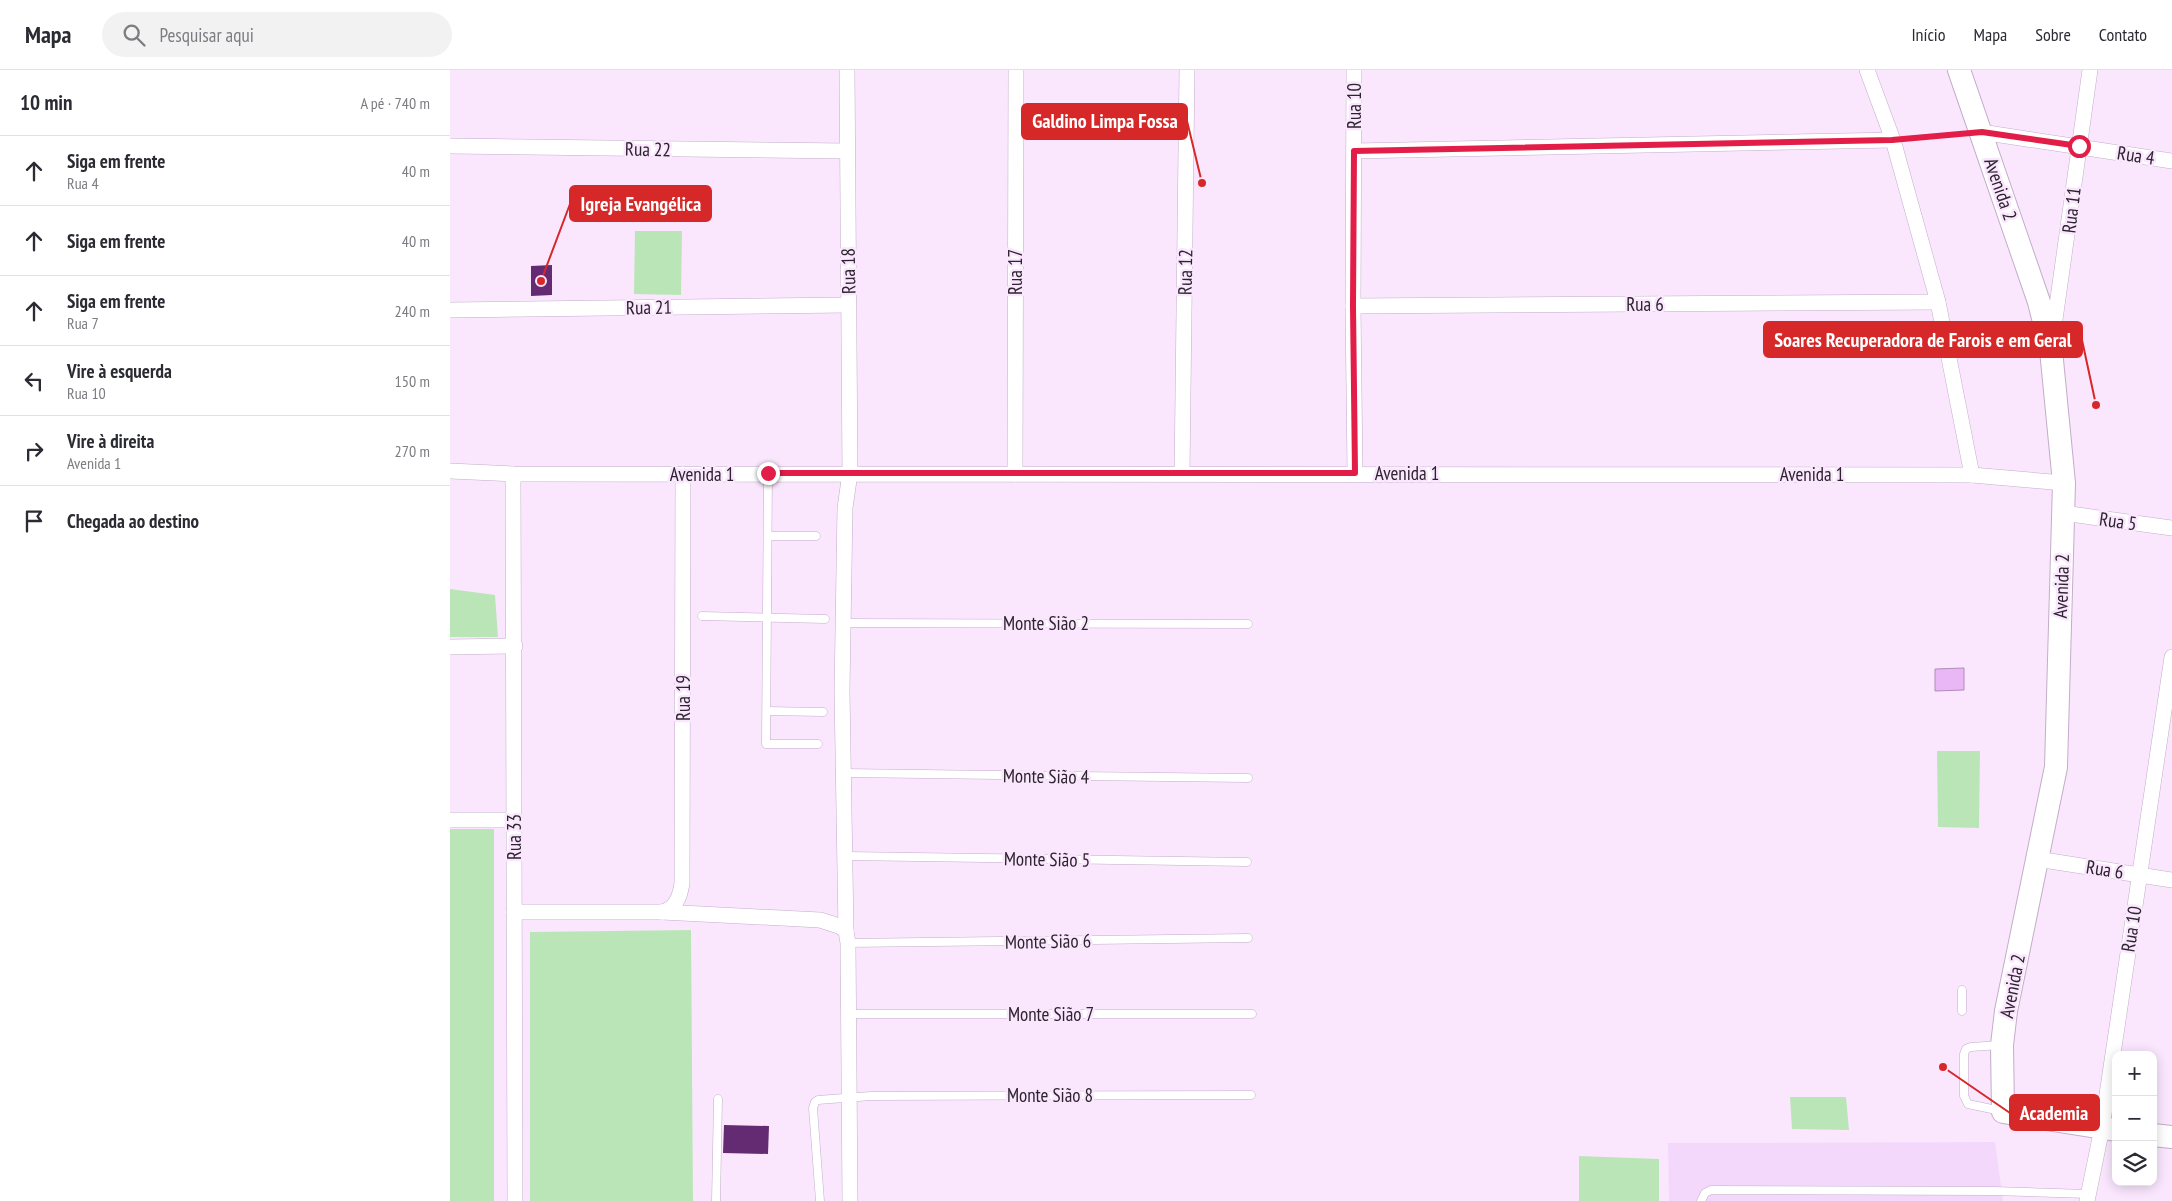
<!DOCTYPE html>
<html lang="pt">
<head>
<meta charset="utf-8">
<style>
  body { margin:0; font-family:"PT Sans Narrow",sans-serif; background:#f2f2f3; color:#2b2b33 }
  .controls { position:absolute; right:15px; bottom:15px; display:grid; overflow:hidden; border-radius:10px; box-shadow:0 2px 12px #0003 }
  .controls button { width:45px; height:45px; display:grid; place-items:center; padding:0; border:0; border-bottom:1px solid #e1e1e2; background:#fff; color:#2b2b33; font:25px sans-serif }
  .stop { position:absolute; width:15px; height:15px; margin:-11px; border:4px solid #e11d48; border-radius:50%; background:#fff }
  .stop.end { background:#e11d48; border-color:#fff; box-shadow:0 1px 5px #0008 }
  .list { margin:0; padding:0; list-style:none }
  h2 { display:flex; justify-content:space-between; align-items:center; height:65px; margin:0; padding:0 20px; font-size:21px }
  h2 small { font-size:16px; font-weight:400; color:#7c7c81 }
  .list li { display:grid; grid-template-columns:32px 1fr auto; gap:15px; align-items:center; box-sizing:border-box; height:70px; padding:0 20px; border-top:1px solid #e1e1e2 }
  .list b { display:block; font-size:19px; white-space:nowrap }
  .list p { margin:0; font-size:16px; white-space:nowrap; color:#7c7c81 }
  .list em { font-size:16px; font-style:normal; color:#7c7c81 }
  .icon { flex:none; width:28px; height:28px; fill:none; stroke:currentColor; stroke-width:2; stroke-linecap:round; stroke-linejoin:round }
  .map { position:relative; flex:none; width:1722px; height:1131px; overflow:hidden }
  header { display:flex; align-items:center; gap:30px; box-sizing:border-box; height:70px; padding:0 25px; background:#fff; border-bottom:1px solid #e1e1e2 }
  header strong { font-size:24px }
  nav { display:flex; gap:28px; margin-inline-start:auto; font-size:18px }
  .search { width:350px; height:45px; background:#f2f2f3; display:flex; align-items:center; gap:12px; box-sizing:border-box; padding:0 18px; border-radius:28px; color:#7c7c81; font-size:19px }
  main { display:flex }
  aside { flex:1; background:#fff }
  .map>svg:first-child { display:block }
  .built { fill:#f4d8fb }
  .green { fill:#bae6b7 }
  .water { fill:#eab7f6; stroke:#b18bba }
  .building { fill:#652b72 }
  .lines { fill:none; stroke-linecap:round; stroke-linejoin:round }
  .lane-casing { stroke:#c3adc8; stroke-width:9 }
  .street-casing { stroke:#c3adc8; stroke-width:16 }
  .secondary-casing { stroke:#c3adc8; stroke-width:24 }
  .path { stroke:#8a7c8d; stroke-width:2.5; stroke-dasharray:5 2.5; stroke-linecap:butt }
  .lane { stroke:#fff; stroke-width:8 }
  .street { stroke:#fff; stroke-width:15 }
  .secondary { stroke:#fff; stroke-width:22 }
  .route { stroke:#e11d48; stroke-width:6 }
  .labels { text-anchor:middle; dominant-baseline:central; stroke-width:5; stroke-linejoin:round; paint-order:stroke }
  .street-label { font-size:19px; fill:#2c232e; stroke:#fae7fe }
  .leader { fill:none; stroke:#d62828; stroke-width:2 }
  .callout-dot { fill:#d62828; stroke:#fae7fe; stroke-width:2 }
  .callout { fill:#d62828; stroke:#d62828; stroke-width:2 }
  .callout-label { font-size:20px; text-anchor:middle; font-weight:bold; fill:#fff }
</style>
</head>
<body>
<header>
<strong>Mapa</strong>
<div class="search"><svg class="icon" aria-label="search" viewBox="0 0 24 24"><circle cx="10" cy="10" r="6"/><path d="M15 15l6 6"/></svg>Pesquisar aqui</div>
<nav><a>Início</a><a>Mapa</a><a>Sobre</a><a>Contato</a></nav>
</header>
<main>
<aside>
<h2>10 min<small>A pé · 740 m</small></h2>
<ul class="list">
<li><svg class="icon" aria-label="ahead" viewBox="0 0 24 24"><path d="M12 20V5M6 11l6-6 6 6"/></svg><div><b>Siga em frente</b><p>Rua 4</p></div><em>40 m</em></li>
<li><svg class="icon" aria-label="ahead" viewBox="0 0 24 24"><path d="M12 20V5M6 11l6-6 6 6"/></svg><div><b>Siga em frente</b></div><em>40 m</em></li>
<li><svg class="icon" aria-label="ahead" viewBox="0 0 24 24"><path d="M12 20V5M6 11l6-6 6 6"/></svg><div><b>Siga em frente</b><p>Rua 7</p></div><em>240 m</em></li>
<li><svg class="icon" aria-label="left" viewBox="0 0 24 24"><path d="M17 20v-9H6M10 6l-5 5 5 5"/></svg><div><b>Vire à esquerda</b><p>Rua 10</p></div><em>150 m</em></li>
<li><svg class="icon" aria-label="right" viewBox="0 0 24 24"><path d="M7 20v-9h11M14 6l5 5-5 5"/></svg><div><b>Vire à direita</b><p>Avenida 1</p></div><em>270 m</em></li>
<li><svg class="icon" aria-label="arrive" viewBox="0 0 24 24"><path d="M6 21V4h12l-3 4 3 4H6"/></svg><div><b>Chegada ao destino</b></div></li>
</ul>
</aside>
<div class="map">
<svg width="1722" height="1131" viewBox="0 0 1722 1131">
  <rect width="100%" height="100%" fill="#fae7fe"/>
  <polygon class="built" points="1545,1072 1553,1131 1219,1131 1218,1073"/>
  <g class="green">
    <polygon points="185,161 232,161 231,225 184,224"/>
    <polygon points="0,519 45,525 48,567 0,567"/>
    <polygon points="1487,681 1530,681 1529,758 1488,757"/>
    <rect x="0" y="759" width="44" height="372"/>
    <polygon points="241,860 243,1131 80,1131 80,862"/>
    <polygon points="1340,1027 1396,1027 1399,1060 1342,1059"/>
    <polygon points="1129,1086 1209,1089 1209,1131 1129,1131"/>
  </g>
  <polygon class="water" points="1514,598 1514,620 1485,621 1485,599"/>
  <g class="building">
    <polygon points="102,195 102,225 81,226 81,196"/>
    <polygon points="274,1055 319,1056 318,1084 273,1083"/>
  </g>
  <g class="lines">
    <g class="lane-casing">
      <g id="lane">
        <polyline points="318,403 316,674 368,674"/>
        <polyline points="318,466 366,466"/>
        <polyline points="252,546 375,549"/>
        <polyline points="393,553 798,554"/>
        <polyline points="317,641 373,642"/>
        <polyline points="394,703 798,708"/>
        <polyline points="396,786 797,792"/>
        <polyline points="398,873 798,868"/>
        <polyline points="1512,920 1512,941"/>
        <polyline points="399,944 802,944"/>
        <polyline points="1550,975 1521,977 1516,979 1514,984 1514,1026 1518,1034 1551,1041"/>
        <polyline points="266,1131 268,1029"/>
        <polyline points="370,1131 363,1038 365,1032 368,1030 421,1026 801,1025"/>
        <polyline points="1251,1131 1255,1123 1261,1120 1544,1121 1638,1124"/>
      </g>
    </g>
    <g class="street-casing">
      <g id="street">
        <polyline points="904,0 903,236 905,403"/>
        <polyline points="1417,0 1443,70 1488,232 1522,405"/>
        <polyline points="1531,62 1722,91"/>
        <polyline points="0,76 397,81"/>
        <polyline points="904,81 1443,70"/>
        <polyline points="903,236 1488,232"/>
        <polyline points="0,240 398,235"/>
        <polyline points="1602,271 1640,0"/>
        <polyline points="0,401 63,404 1522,405 1614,413"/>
        <polyline points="63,404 65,1131"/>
        <polyline points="565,404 566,0"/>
        <polyline points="732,404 737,0"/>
        <polyline points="1613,443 1722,458"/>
        <polyline points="0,577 65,576"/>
        <polyline points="0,750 64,750"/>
        <polyline points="1587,789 1722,810"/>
        <polyline points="64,842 212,842 370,850 389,856 396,861 398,873 400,1131"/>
        <path d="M212 842C226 838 230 827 232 813L233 404"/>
        <polyline points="396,861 392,621 395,438 400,403 397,0"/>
        <polyline points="1637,1131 1652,1058 1722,587"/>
      </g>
    </g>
    <g class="secondary-casing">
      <g id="secondary">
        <polyline points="1509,0 1589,232 1601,280 1614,413 1606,697 1556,941 1552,975 1553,1042 1666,1060"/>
        <polyline points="1703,1065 1722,1067"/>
      </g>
    </g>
    <polyline class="path" points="1456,69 1513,63"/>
    <use href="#lane" class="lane"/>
    <use href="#street" class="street"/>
    <use href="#secondary" class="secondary"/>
  </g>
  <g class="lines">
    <polyline class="route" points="318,403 905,403 903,236 904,81 1442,70 1532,62 1629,76"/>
  </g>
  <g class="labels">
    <g class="street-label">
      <text transform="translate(904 36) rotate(-90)">Rua 10</text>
      <text transform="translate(198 79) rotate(1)">Rua 22</text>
      <text transform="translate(1686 85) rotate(9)">Rua 4</text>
      <text transform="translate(1551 119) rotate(71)">Avenida 2</text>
      <text transform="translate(1621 140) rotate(-83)">Rua 11</text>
      <text transform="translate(398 201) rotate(-91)">Rua 18</text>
      <text transform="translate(565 202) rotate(-90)">Rua 17</text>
      <text transform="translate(735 202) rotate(-89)">Rua 12</text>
      <text x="1195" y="234">Rua 6</text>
      <text transform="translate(199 237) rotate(-1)">Rua 21</text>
      <text x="957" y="403">Avenida 1</text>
      <text x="252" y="404">Avenida 1</text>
      <text x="1362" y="404">Avenida 1</text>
      <text transform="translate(1668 451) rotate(8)">Rua 5</text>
      <text transform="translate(1611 516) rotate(-88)">Avenida 2</text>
      <text x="596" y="553">Monte Sião 2</text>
      <text transform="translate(233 628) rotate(-90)">Rua 19</text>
      <text transform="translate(596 706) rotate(1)">Monte Sião 4</text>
      <text transform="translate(64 767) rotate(-90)">Rua 33</text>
      <text transform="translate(597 789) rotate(1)">Monte Sião 5</text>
      <text transform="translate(1655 799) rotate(9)">Rua 6</text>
      <text transform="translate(1681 859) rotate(-81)">Rua 10</text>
      <text transform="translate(598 871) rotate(-1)">Monte Sião 6</text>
      <text transform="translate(1562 916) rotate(-79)">Avenida 2</text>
      <text x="601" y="944">Monte Sião 7</text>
      <text x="600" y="1025">Monte Sião 8</text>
    </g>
  </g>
  <path class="leader" d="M752 113L737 51M91 211L120 134M1646 335L1632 270M1493 997L1560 1043"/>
  <g class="callout-dot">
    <circle cx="752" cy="113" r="5"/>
    <circle cx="91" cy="211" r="5"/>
    <circle cx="1646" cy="335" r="5"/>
    <circle cx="1493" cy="997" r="5"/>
  </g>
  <g class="callout">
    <rect x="572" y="34" width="165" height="35" rx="5"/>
    <rect x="120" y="116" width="141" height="35" rx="5"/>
    <rect x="1314" y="252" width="318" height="35" rx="5"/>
    <rect x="1560" y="1025" width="89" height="35" rx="5"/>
  </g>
  <g class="callout-label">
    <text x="655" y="58">Galdino Limpa Fossa</text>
    <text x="191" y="141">Igreja Evangélica</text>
    <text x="1473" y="277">Soares Recuperadora de Farois e em Geral</text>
    <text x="1604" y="1050">Academia</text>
  </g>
</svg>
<div class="controls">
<button>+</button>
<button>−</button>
<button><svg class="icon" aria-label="layers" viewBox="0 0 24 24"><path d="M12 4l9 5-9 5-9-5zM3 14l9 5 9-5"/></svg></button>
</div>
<div class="stop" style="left:1629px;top:76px"></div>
<div class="stop end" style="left:318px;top:403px"></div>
</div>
</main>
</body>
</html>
